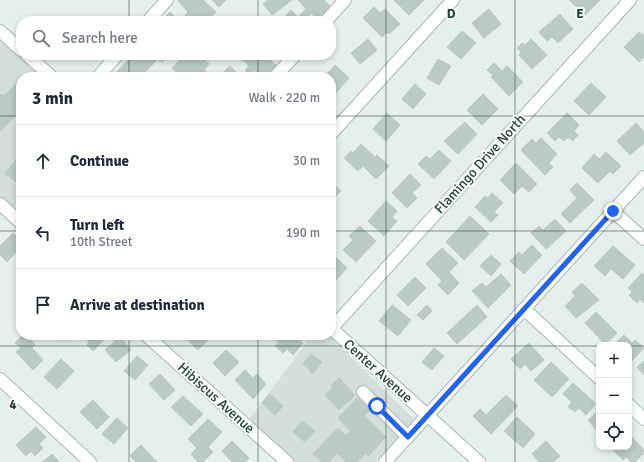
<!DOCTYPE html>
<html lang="en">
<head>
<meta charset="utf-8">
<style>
  body { margin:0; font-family:Signika,sans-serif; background:#f6f6f7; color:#1f2937 }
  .controls { position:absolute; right:12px; bottom:12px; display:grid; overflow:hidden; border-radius:8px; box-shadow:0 2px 6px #0003 }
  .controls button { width:36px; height:36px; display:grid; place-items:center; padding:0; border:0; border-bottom:1px solid #e0e1e3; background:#fff; color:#1f2937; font:20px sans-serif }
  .stop { position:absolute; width:12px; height:12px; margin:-9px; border:3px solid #2563eb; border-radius:50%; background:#fff }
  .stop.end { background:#2563eb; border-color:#fff; box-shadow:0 1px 4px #0008 }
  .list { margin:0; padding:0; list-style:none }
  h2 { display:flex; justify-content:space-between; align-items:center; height:52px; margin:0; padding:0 16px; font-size:17px }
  h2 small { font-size:13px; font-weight:400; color:#747a83 }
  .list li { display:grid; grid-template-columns:26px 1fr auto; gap:12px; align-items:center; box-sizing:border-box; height:72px; padding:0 16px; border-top:1px solid #e0e1e3 }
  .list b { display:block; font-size:15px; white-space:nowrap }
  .list p { margin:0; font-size:13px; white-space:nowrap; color:#747a83 }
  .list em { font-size:13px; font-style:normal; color:#747a83 }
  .icon { flex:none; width:22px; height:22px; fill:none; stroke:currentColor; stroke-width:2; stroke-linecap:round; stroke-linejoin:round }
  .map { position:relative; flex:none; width:644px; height:462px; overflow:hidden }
  .search { position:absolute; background:#fff; box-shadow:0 2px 6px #0003; left:16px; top:16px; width:320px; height:44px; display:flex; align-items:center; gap:10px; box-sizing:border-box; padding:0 14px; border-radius:16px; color:#747a83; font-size:15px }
  .panel { position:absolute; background:#fff; box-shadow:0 2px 6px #0003; left:16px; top:72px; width:320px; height:268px; border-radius:16px }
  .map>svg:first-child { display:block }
  .built { fill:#d4dfda }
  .building { fill:#bbcac4; stroke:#b8c9c2 }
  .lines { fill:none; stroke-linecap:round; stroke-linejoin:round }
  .minor-casing { stroke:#a8b8b2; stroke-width:14 }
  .minor { stroke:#fff; stroke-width:12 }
  .route { stroke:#2563eb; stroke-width:5 }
  .grid { fill:none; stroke:#24423a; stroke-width:1; stroke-opacity:0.55 }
  .labels { text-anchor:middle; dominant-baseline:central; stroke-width:4; stroke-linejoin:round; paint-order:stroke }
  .street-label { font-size:14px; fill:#24423a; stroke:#f7fbf9 }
  .grid-label { font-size:13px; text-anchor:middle; font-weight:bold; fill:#24423a; stroke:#f7fbf9; stroke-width:4; stroke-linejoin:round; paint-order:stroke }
</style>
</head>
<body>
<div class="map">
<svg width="644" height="462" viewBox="0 0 644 462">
  <rect width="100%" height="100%" fill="#e6efeb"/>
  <g class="built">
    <polygon points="0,39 43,77 21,77 21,215 0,196"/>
    <polygon points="312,335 328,335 415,420 376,462 295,462 249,420"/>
  </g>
  <g class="building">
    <polygon points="179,0 203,0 216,12 207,21 199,21 193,15 189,19 185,15 188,12 178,1"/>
    <polygon points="212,0 226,0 219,7"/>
    <polygon points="268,0 292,0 272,15 263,4"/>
    <polygon points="298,0 324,0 331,7 319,20 311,13 304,21 280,21 291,10 298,17 306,9"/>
    <polygon points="394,0 424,0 409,15"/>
    <polygon points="569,0 600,0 585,15"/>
    <polygon points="374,7 380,13 385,9 400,24 389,34 387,32 382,37 363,18"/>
    <polygon points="489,9 501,24 484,38 472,23"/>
    <polygon points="170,12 179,21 161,21"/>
    <polygon points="560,14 573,29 558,43 552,37 547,41 539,32"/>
    <polygon points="462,31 476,43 461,59 447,47"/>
    <polygon points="639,32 644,36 644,57 639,62 624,47"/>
    <polygon points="368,39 377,50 360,64 351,53"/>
    <polygon points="531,39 547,55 532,69 519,55 521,52 517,48 522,43 525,45"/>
    <polygon points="133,55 164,55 167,57 162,62 158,59 145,72 149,76 148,77 112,77"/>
    <polygon points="184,55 199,55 209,64 204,70 211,76 182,77 172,68"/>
    <polygon points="241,55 264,55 277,66 267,77 261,77 254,70 250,75 245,70 249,66 239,57"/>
    <polygon points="275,55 287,55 282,61"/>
    <polygon points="438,59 451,66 439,85 427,78"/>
    <polygon points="494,63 502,71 507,66 523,82 509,96 491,77 493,75 487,70"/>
    <polygon points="335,65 349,78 334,95 331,92 331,77 324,77"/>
    <polygon points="230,66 239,75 241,73 245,77 218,77"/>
    <polygon points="21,79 21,110 0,131 0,96 2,94 4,96"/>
    <polygon points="591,83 606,97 589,115 574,101"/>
    <polygon points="415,84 426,94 413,109 402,99"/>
    <polygon points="483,94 498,109 482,125 467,110"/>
    <polygon points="387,113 400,125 386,141 373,129"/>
    <polygon points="567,113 579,125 574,131 578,135 573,141 568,137 564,141 559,137 555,141 547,133"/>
    <polygon points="465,122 477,134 458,154 444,141"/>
    <polygon points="636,123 644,132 644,143 630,155 617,141"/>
    <polygon points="541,138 557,154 549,163 553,167 545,175 521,150 532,139 536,143"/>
    <polygon points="361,144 375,157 377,155 389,166 376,179 363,166 358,171 344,158 351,151 353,153"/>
    <polygon points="439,150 451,161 434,179 418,164 426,156 430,159"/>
    <polygon points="606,152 621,166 613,174 610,171 598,183 582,168 594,154 599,159"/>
    <polygon points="19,156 21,158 21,179 17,183 5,173"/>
    <polygon points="516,163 537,184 529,192 522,186 514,194 500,180"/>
    <polygon points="410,174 421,185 412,193 417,198 407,208 392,193"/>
    <polygon points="331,182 341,191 331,201"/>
    <polygon points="577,183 594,200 570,223 561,214 577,198 570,190"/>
    <polygon points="492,193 503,203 494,212 498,215 491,222 475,207 485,196 488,198"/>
    <polygon points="386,201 397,211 392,217 397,221 384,236 368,221"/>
    <polygon points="470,216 489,234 464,260 446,242"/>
    <polygon points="555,219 566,231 546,249 531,233 539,226 543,230"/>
    <polygon points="360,226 376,241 356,262 343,250 353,240 349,236"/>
    <polygon points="13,233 21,240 21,247 7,262 0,255 0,246"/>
    <polygon points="532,245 542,255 524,274 510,261 519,252 522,255"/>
    <polygon points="613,246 635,265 623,279 611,269 605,276 594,266"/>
    <polygon points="442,248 458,263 449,272 459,283 448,295 438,285 442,281 426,264"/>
    <polygon points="331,253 347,268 331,286"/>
    <polygon points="491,255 501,264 491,276 480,266"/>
    <polygon points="642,273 644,275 644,303 640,299 637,303 629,295 632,292 628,288"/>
    <polygon points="501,274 511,285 488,308 472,291 482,283 486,287"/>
    <polygon points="415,277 426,288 408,306 397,295"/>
    <polygon points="582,283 599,300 576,318 565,306 575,296 572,292"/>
    <polygon points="392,305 411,320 398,336 379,321"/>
    <polygon points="427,305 432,311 423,320 417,315"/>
    <polygon points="477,305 487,317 457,344 447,333"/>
    <polygon points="596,312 617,333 605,344 585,323"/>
    <polygon points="23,335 27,335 35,345 32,348 43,360 33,370 16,352 21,348 15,343"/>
    <polygon points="58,335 70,335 64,341"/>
    <polygon points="82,335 108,335 93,351 87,345 89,342"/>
    <polygon points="182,335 205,335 209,339 198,350"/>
    <polygon points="275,335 294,335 303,343 293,355 287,349 283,353 275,346 279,342 273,337"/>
    <polygon points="624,335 632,343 635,340 644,348 629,364 629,345 614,345"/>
    <polygon points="120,337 131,350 116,362 105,350"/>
    <polygon points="529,343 544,360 531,371 525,364 520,369 511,359"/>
    <polygon points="434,348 444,356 432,370 422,362"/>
    <polygon points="226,350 239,362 225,376 213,363"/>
    <polygon points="311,354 322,362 312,374 309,371 310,369 303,364"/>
    <polygon points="137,356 148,365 135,380 124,371"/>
    <polygon points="61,359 74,371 57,389 44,377"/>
    <polygon points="644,361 644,375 637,367"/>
    <polygon points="551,362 569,379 552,397 534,380"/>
    <polygon points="245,370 253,378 257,374 266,384 253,399 235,380"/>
    <polygon points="160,374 175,390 164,400 149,384"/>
    <polygon points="339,378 355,395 339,410 325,395 333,388 331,385"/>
    <polygon points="573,383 596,404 586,415 579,408 575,412 568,407 572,402 563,394"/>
    <polygon points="270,394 283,406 275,415 262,403"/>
    <polygon points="360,395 373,407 364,416 386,437 368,456 346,435 351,431 338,418"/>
    <polygon points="506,395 518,406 491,434 473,416 480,409 486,415"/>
    <polygon points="183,396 203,414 191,426 171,407"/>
    <polygon points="93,400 109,417 97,429 80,412"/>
    <polygon points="599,411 599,433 588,420"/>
    <polygon points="517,417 535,434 523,448 504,431"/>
    <polygon points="117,418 128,428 114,444 102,434"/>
    <polygon points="208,419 222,432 208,447 213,452 203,462 198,462 191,454 197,448 188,439"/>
    <polygon points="302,421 315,431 305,442 293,432"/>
    <polygon points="36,427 46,437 39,444 43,448 35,456 31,451 26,456 16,445"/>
    <polygon points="338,428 365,454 357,462 346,462 337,453 329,462 322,462 313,454"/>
    <polygon points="629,434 644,450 644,453 635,462 631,462 626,457 623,460 611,448 629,447"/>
    <polygon points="232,441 249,458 245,462 232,462 222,451"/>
    <polygon points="546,441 560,456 553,462 539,462 532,454"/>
    <polygon points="141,445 157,462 136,462 130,456"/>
    <polygon points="52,454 59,462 42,462"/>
  </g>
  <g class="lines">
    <g class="minor-casing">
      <g id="minor">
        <polyline points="148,21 167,0"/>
        <polyline points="326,21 345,0"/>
        <polyline points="0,31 21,50"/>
        <polyline points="27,55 52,77"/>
        <polyline points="98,77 117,55"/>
        <polyline points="275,77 295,55"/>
        <polyline points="331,134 453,0"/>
        <polyline points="0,204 21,223"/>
        <polyline points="613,211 644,239"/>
        <polyline points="524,309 599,378"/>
        <polyline points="331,328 479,462"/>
        <polyline points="331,329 630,0"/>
        <polyline points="146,335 287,462"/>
        <polyline points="0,379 90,462"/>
        <polyline points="363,392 408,437"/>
        <polyline points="629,405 644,419"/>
        <polyline points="385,462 644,177"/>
      </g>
    </g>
    <use href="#minor" class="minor"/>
  </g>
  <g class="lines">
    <polyline class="route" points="377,406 408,437 613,211"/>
  </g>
  <path class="grid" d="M129 0V21M258 0V21M386 0V462M515 0V462M129 55V77M258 55V77M0 116H21M331 116H644M0 231H21M331 231H644M129 335V462M258 335V462M0 346H599M629 346H644"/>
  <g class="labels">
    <g class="street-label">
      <text transform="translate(480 164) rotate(-48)">Flamingo Drive North</text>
      <text transform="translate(378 371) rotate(42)">Center Avenue</text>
      <text transform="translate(216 398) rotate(42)">Hibiscus Avenue</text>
    </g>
  </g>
  <g class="grid-label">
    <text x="451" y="18">D</text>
    <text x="580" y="18">E</text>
    <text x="13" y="409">4</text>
  </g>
</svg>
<div class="controls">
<button>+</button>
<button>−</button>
<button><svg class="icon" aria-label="locate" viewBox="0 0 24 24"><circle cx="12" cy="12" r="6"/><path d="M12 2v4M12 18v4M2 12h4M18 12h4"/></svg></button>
</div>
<div class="stop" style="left:377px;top:406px"></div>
<div class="stop end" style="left:613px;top:211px"></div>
<div class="search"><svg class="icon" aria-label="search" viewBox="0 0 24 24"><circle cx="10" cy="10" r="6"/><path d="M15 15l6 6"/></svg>Search here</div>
<section class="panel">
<h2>3 min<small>Walk · 220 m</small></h2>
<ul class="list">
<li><svg class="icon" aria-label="ahead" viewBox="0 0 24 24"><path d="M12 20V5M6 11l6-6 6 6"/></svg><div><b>Continue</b></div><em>30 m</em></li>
<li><svg class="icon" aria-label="left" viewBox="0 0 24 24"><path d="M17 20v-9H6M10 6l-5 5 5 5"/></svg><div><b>Turn left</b><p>10th Street</p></div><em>190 m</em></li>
<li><svg class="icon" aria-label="arrive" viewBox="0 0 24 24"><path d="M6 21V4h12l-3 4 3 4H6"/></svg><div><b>Arrive at destination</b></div></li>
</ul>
</section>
</div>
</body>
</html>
